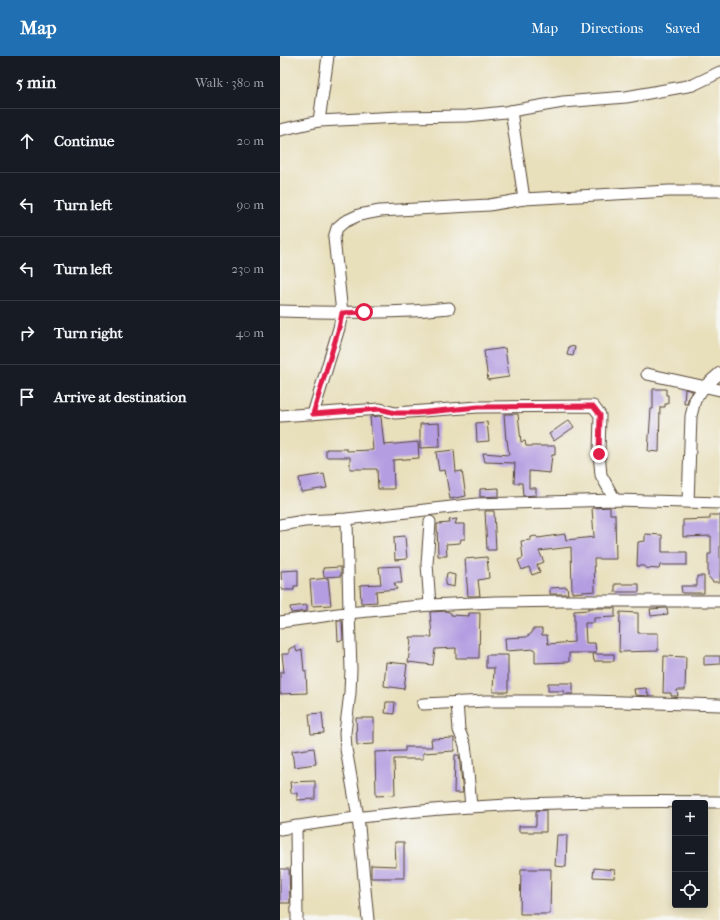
<!DOCTYPE html>
<html lang="en">
<head>
<meta charset="utf-8">
<style>
  body { margin:0; font-family:"IM FELL French Canon",serif; background:#20242c; color:#f1f3f6 }
  .controls { position:absolute; right:12px; bottom:12px; display:grid; overflow:hidden; border-radius:4px; box-shadow:0 2px 10px #0003 }
  .controls button { width:36px; height:36px; display:grid; place-items:center; padding:0; border:0; border-bottom:1px solid #363941; background:#171b24; color:#f1f3f6; font:20px sans-serif }
  .stop { position:absolute; width:12px; height:12px; margin:-9px; border:3px solid #e11d48; border-radius:50%; background:#fff }
  .stop.end { background:#e11d48; border-color:#fff; box-shadow:0 1px 4px #0008 }
  .list { margin:0; padding:0; list-style:none }
  h2 { display:flex; justify-content:space-between; align-items:center; height:52px; margin:0; padding:0 16px; font-size:17px }
  h2 small { font-size:13px; font-weight:400; color:#9ea1a6 }
  .list li { display:grid; grid-template-columns:26px 1fr auto; gap:12px; align-items:center; box-sizing:border-box; height:64px; padding:0 16px; border-top:1px solid #363941 }
  .list b { display:block; font-size:15px; white-space:nowrap }
  .list em { font-size:13px; font-style:normal; color:#9ea1a6 }
  .icon { flex:none; width:22px; height:22px; fill:none; stroke:currentColor; stroke-width:2; stroke-linecap:round; stroke-linejoin:round }
  .map { position:relative; flex:none; width:440px; height:864px; overflow:hidden }
  header { display:flex; align-items:center; gap:24px; box-sizing:border-box; height:56px; padding:0 20px; background:#1f6fb2; color:#fff }
  header strong { font-size:19px }
  nav { display:flex; gap:22px; margin-inline-start:auto; font-size:14px }
  main { display:flex }
  aside { flex:1; background:#171b24 }
  .map>svg:first-child { display:block }
  .building { fill:#b49de1 }
  .lines { fill:none; stroke-linecap:round; stroke-linejoin:round }
  .minor-casing { stroke:#554536; stroke-width:13 }
  .minor { stroke:#fff; stroke-width:11 }
  .route { stroke:#e11d48; stroke-width:5 }
</style>
</head>
<body>
<header>
<strong>Map</strong>
<nav><a>Map</a><a>Directions</a><a>Saved</a></nav>
</header>
<main>
<aside>
<h2>5 min<small>Walk · 380 m</small></h2>
<ul class="list">
<li><svg class="icon" aria-label="ahead" viewBox="0 0 24 24"><path d="M12 20V5M6 11l6-6 6 6"/></svg><div><b>Continue</b></div><em>20 m</em></li>
<li><svg class="icon" aria-label="left" viewBox="0 0 24 24"><path d="M17 20v-9H6M10 6l-5 5 5 5"/></svg><div><b>Turn left</b></div><em>90 m</em></li>
<li><svg class="icon" aria-label="left" viewBox="0 0 24 24"><path d="M17 20v-9H6M10 6l-5 5 5 5"/></svg><div><b>Turn left</b></div><em>230 m</em></li>
<li><svg class="icon" aria-label="right" viewBox="0 0 24 24"><path d="M7 20v-9h11M14 6l5 5-5 5"/></svg><div><b>Turn right</b></div><em>40 m</em></li>
<li><svg class="icon" aria-label="arrive" viewBox="0 0 24 24"><path d="M6 21V4h12l-3 4 3 4H6"/></svg><div><b>Arrive at destination</b></div></li>
</ul>
</aside>
<div class="map">
<svg width="440" height="864" viewBox="0 0 440 864">
  <rect width="100%" height="100%" fill="#f6f6f2"/>
  <filter id="ink" filterUnits="userSpaceOnUse"><feTurbulence type="fractalNoise" baseFrequency=".025" numOctaves="2"/><feDisplacementMap in="SourceGraphic" scale="8" xChannelSelector="R" yChannelSelector="G"/><feConvolveMatrix kernelMatrix="1 2 1 2 8 2 1 2 1" color-interpolation-filters="sRGB"/></filter>
  <filter id="wash" filterUnits="userSpaceOnUse"><feTurbulence type="fractalNoise" baseFrequency=".012" numOctaves="4" result="noise"/><feDisplacementMap in="SourceGraphic" scale="16" xChannelSelector="R" yChannelSelector="G"/><feGaussianBlur stdDeviation="0.9" result="paint"/><feColorMatrix in="noise" values="0 0 0 0 0 0 0 0 0 0 0 0 0 0 0 0 0 1.4 0 .05"/><feComposite in="paint" operator="in"/></filter>
  <g filter="url(#wash)">
    <rect width="100%" height="100%" fill="#e8dfbb"/>
    <g id="blocks">
      <g class="building">
        <polygon points="289,290 295,291 293,300 287,299"/>
        <polygon points="225,292 229,321 208,324 204,295"/>
        <polygon points="373,333 386,333 386,339 388,339 388,348 385,348 385,351 380,351 379,396 368,395 371,353 373,353"/>
        <polygon points="405,333 413,335 409,340 407,348 404,348"/>
        <polygon points="224,358 238,358 241,386 245,385 246,390 275,390 275,399 272,399 270,417 249,415 249,432 256,432 256,439 243,440 242,427 234,427 235,407 205,406 203,397 229,399 227,384 226,384"/>
        <polygon points="99,360 101,361 104,389 138,386 139,402 113,404 114,433 98,433 97,413 70,413 70,401 46,401 46,393 67,393 67,395 93,394 90,361"/>
        <polygon points="289,364 294,371 274,385 269,378"/>
        <polygon points="207,366 209,385 197,386 196,367"/>
        <polygon points="159,367 160,391 140,392 140,368"/>
        <polygon points="174,394 176,416 182,415 186,440 170,443 165,414 159,415 156,396"/>
        <polygon points="44,418 47,432 21,436 19,422"/>
        <polygon points="219,432 219,440 200,441 200,433"/>
        <polygon points="330,451 330,458 335,458 336,503 314,503 315,535 292,537 291,491 259,495 264,506 257,509 260,516 252,519 249,511 242,514 238,504 243,502 241,485 251,484 251,481 256,480 258,482 285,478 286,484 314,481 312,452"/>
        <polygon points="205,455 214,455 216,494 207,494"/>
        <polygon points="430,459 440,459 440,526 433,526 428,520 428,498 431,498 431,480 403,481 403,464 430,463"/>
        <polygon points="177,463 175,468 185,468 185,483 181,483 180,487 166,488 167,500 158,500 157,468 170,467 169,464"/>
        <polygon points="365,478 382,479 382,496 407,496 407,509 380,509 379,513 365,512 365,510 357,510 358,486 365,485"/>
        <polygon points="125,480 127,503 115,504 114,481"/>
        <polygon points="207,501 209,522 198,524 200,540 188,540 185,503"/>
        <polygon points="120,510 122,527 114,527 117,533 96,535 97,546 81,547 80,529 101,528 99,511"/>
        <polygon points="61,511 61,520 44,521 43,512"/>
        <polygon points="18,514 18,530 14,530 14,534 2,534 1,515"/>
        <polygon points="167,517 175,519 174,531 165,529"/>
        <polygon points="417,520 424,520 424,537 402,537 401,530 417,530"/>
        <polygon points="48,522 51,549 32,550 30,524"/>
        <rect x="335" y="528" width="24" height="8"/>
        <polygon points="287,531 288,538 270,538 270,532"/>
        <polygon points="27,549 27,555 11,557 10,551"/>
        <polygon points="308,552 335,552 335,561 314,562 314,567 305,567 306,587 315,587 316,597 289,597 289,606 255,607 255,593 226,595 225,582 246,581 252,577 252,573 262,573 262,579 267,579 268,588 294,586 294,555 308,554"/>
        <polygon points="387,552 388,558 371,560 370,553"/>
        <polygon points="166,555 171,557 171,559 189,560 189,557 200,557 199,602 176,602 176,592 155,593 153,609 128,606 131,585 129,581 152,581 150,556"/>
        <polygon points="340,556 358,557 358,577 378,577 378,595 339,596"/>
        <polygon points="57,565 62,565 63,584 58,585"/>
        <polygon points="15,590 17,596 22,594 24,615 26,615 27,637 0,638 0,616 4,616 2,598 9,598 9,593"/>
        <polygon points="313,598 334,598 334,605 314,605"/>
        <polygon points="206,599 228,599 228,636 213,636 214,612 206,612"/>
        <polygon points="384,600 406,601 405,634 397,634 398,640 391,640 391,637 383,637"/>
        <polygon points="424,600 440,600 440,608 424,609"/>
        <polygon points="106,606 127,608 124,633 104,630"/>
        <polygon points="268,627 293,627 293,638 284,638 284,635 268,635"/>
        <polygon points="366,632 369,640 355,639 354,633"/>
        <polygon points="106,646 115,646 114,658 105,657"/>
        <polygon points="42,657 44,677 31,678 29,658"/>
        <polygon points="76,662 94,662 94,688 77,689"/>
        <polygon points="174,682 174,695 143,697 143,703 114,703 115,739 96,740 95,696 125,695 125,691 152,691 151,683"/>
        <polygon points="34,692 36,708 14,711 12,695"/>
        <polygon points="175,699 179,699 183,737 174,737"/>
        <polygon points="35,725 35,743 17,744 17,737 11,737 10,726"/>
        <polygon points="266,754 266,776 239,776 239,770 256,770 256,755"/>
        <polygon points="277,779 287,779 286,811 275,810"/>
        <polygon points="115,786 124,786 124,822 91,822 91,809 116,810"/>
        <polygon points="314,812 335,814 334,822 313,821"/>
        <polygon points="0,813 9,813 10,847 0,847"/>
        <polygon points="241,813 271,813 270,858 240,858"/>
      </g>
    </g>
  </g>
  <g filter="url(#ink)">
    <use href="#blocks" fill-opacity="0" stroke="#554536" stroke-width="1"/>
    <g class="lines">
      <g class="minor-casing">
        <g id="minor">
          <polyline points="48,0 39,65 120,61 187,60 225,56 283,46 346,41 413,29 440,16"/>
          <polyline points="231,55 244,143"/>
          <polyline points="0,74 39,65"/>
          <path d="M0 255C56 257 113 258 169 252"/>
          <polyline points="367,318 440,334"/>
          <polyline points="33,358 59,272 62,257 54,182 57,172 64,166 79,159 100,155 209,149 244,143 389,135 440,135"/>
          <polyline points="0,360 100,353 115,357 198,351 313,350 320,359 319,397 321,419 335,444"/>
          <polyline points="408,446 411,360 415,344 424,331 440,317"/>
          <polyline points="67,463 69,557 71,613 70,637 65,677 66,693 78,761 88,864"/>
          <polyline points="0,469 24,465 67,463 197,448 335,444 440,447"/>
          <polyline points="150,549 147,508 150,466"/>
          <polyline points="0,566 58,558 150,549 215,546 285,545 440,545"/>
          <polyline points="177,646 179,674 185,689 187,705 191,751"/>
          <polyline points="143,648 206,645 311,645 440,649"/>
          <polyline points="16,770 17,864"/>
          <path d="M0 773C145 748 293 744 440 746"/>
        </g>
      </g>
      <use href="#minor" class="minor"/>
    </g>
  </g>
  <g class="lines" filter="url(#ink)">
    <polyline class="route" points="84,256 62,257 59,272 33,358 100,353 115,357 137,357 198,351 313,350 320,359 319,398"/>
  </g>
</svg>
<div class="controls">
<button>+</button>
<button>−</button>
<button><svg class="icon" aria-label="locate" viewBox="0 0 24 24"><circle cx="12" cy="12" r="6"/><path d="M12 2v4M12 18v4M2 12h4M18 12h4"/></svg></button>
</div>
<div class="stop" style="left:84px;top:256px"></div>
<div class="stop end" style="left:319px;top:398px"></div>
</div>
</main>
</body>
</html>
